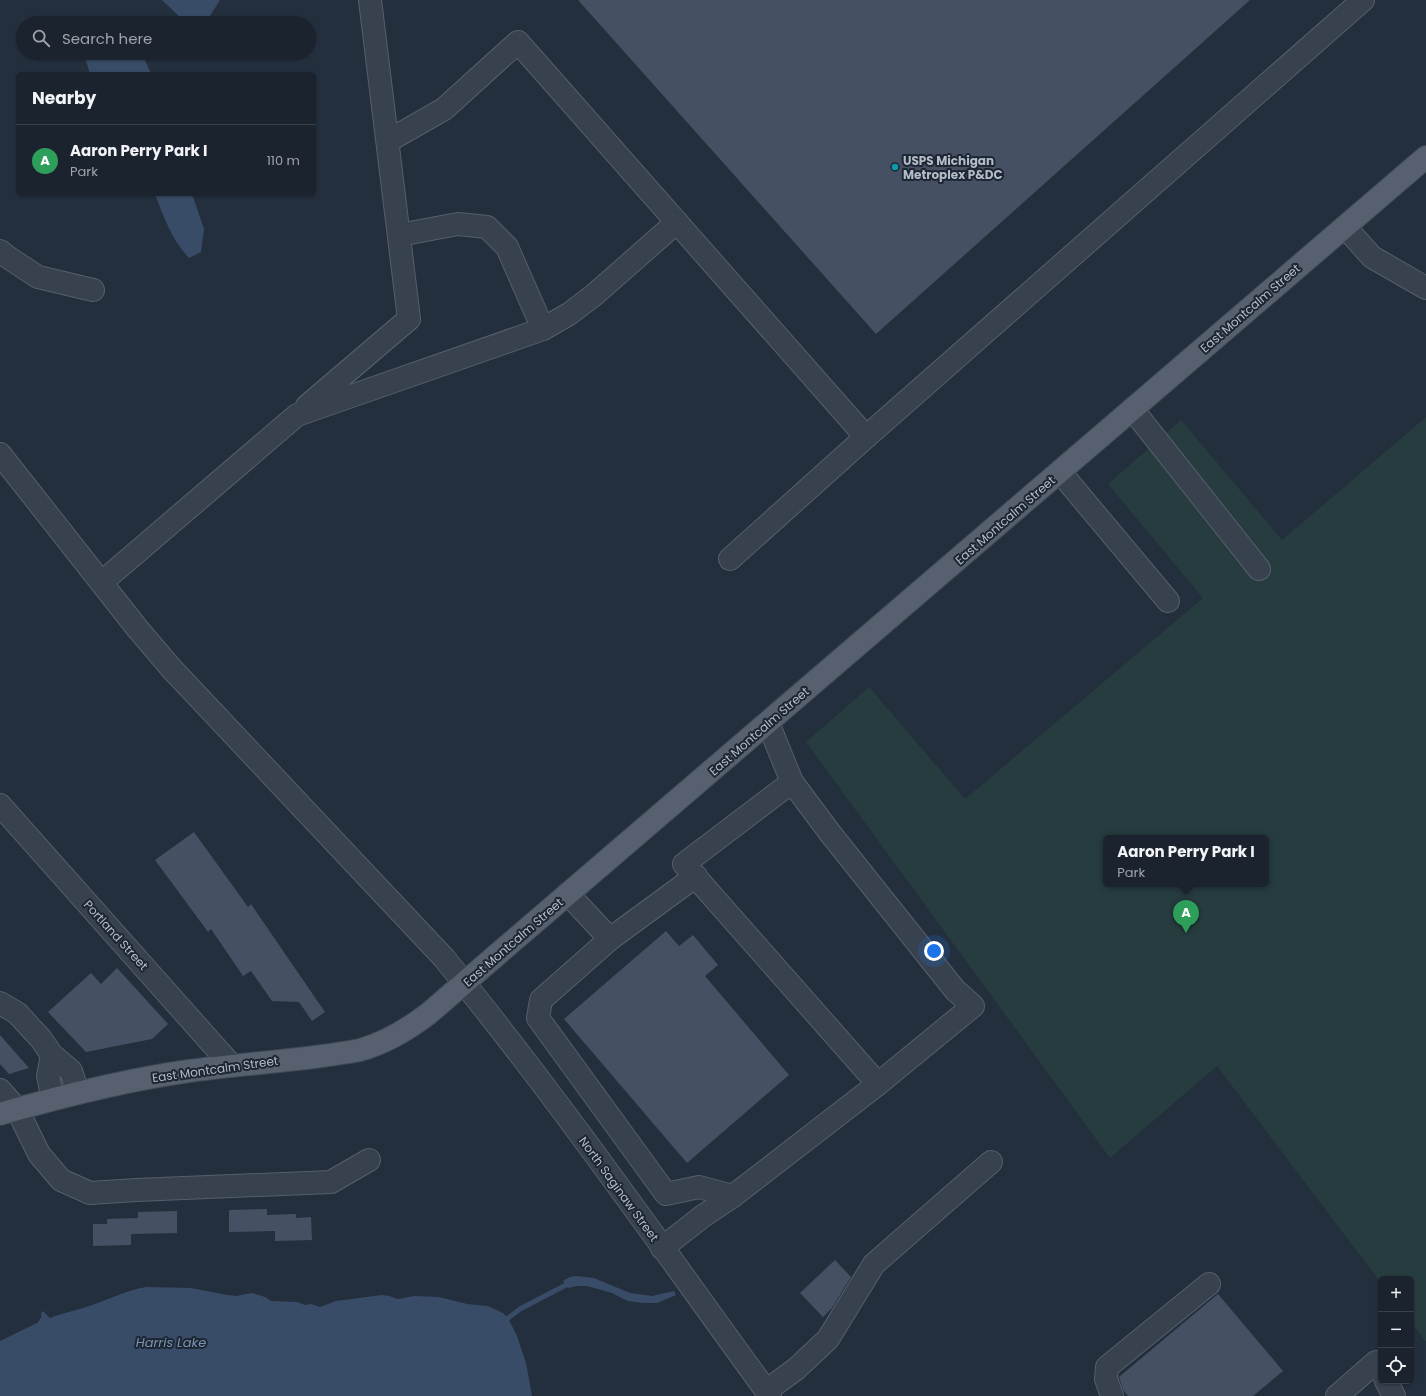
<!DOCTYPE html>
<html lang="en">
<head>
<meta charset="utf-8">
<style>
  body { margin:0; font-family:Poppins,sans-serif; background:#242b36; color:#f1f3f6 }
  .controls { position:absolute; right:12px; bottom:12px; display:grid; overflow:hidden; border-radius:6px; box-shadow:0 1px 3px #0004 }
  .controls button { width:36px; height:36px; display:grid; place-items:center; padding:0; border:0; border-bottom:1px solid #39404a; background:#1b232e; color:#f1f3f6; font:20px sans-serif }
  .you { position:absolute; left:934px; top:951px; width:14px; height:14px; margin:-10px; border:3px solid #fff; border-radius:50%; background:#1a73e8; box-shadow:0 0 0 6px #1a73e833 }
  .badge { display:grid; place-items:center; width:26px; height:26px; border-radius:50%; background:#bca0f2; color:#fff; font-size:13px; font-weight:700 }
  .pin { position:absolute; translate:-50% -33px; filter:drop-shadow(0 1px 2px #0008) }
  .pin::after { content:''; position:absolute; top:21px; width:14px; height:12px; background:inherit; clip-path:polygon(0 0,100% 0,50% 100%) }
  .popup { position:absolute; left:1103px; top:835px; width:166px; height:52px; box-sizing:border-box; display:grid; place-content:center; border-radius:6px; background:#1b232e; filter:drop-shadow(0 1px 3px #0005); font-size:13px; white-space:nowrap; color:#a0a4aa }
  .popup b { font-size:15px; color:#f1f3f6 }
  .popup::after { content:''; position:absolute; left:50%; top:100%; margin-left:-8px; border:8px solid transparent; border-top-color:#1b232e }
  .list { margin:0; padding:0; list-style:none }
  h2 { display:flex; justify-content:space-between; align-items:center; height:52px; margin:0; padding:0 16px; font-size:17px }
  h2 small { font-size:13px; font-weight:400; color:#a0a4aa }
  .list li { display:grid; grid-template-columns:26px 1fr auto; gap:12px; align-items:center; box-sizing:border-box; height:72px; padding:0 16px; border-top:1px solid #39404a }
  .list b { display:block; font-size:15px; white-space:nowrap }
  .list p { margin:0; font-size:13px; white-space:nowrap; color:#a0a4aa }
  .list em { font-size:13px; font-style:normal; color:#a0a4aa }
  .icon { flex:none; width:22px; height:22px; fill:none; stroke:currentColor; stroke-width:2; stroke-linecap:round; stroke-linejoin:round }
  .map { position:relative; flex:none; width:1426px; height:1396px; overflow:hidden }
  .search { position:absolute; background:#1b232e; box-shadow:0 1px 3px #0004; left:16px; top:16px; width:300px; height:44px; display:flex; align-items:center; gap:10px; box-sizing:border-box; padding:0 14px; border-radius:22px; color:#a0a4aa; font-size:15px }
  .panel { position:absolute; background:#1b232e; box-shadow:0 1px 3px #0004; left:16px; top:72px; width:300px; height:124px; border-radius:6px }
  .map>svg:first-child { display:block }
  .green { fill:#263c3f; fill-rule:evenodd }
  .water { fill:#394c67 }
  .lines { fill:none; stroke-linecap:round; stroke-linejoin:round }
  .stream { stroke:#394c67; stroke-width:5 }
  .building { fill:#455162 }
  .minor-casing { stroke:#565f6c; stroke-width:24 }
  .major-casing { stroke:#414a57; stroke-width:24 }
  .minor { stroke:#38414e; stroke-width:22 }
  .major { stroke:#56606e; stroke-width:22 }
  .culture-dot { fill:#0f9aa8; stroke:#1d2633; stroke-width:1.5 }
  .labels { text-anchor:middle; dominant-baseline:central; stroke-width:4; stroke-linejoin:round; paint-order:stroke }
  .poi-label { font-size:12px; font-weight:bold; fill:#b4bcc9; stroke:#1d2633; text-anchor:start }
  .street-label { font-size:12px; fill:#b4bcc9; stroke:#1d2633 }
  .water-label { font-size:13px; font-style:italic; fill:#7c92b1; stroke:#1d2633 }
</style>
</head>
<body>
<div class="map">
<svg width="1426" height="1396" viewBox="0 0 1426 1396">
  <rect width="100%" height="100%" fill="#242f3e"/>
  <path class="green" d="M1426 417V1341H1425L1411 1322V1279H1381V1283L1217 1066 1110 1158 806 742 869 687 965 799 1203 598 1108 484 1181 420 1282 540ZM1106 838H1266V884H1106Z"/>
  <g class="water">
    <polygon points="162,0 220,0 206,22 186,23"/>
    <polygon points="86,53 140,53 145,60 151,74 90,74 85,57"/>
    <path d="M155 194H192L204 229 201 252 189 258C172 240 164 218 155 194Z"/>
    <polygon points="576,1276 594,1278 630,1293 652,1296 674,1291 676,1295 657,1303 642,1303 628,1301 612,1293 587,1286 577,1286 568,1288 563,1281 570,1277"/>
    <path d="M147 1287 191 1288 227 1295 236 1296 252 1293 265 1297 271 1301 297 1302 305 1305 311 1304 320 1307 336 1301 382 1295 389 1296 398 1299 414 1296 439 1297 467 1304 488 1306 503 1313 508 1318 517 1336 526 1363 532 1396H0V1341L37 1323C40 1320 42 1317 41 1313L43 1311 50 1318C62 1313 71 1312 83 1308 105 1302 124 1290 147 1287Z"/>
  </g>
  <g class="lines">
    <polyline class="stream" points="508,1318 520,1309 566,1285"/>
  </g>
  <g class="building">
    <polygon points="578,0 1250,0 876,334"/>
    <polygon points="194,832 248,907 251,904 325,1012 312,1021 299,1002 272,1001 251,971 243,976 211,929 208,932 155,860"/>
    <polygon points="666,931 679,946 693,935 718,965 705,976 789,1075 687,1163 564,1019"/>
    <polygon points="117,968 168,1024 152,1039 86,1052 48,1012 91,973 101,984"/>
    <polygon points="0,1035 29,1068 9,1074 0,1064"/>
    <polygon points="267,1209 267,1215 296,1214 296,1218 311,1217 312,1240 275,1241 275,1231 229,1232 229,1210"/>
    <polygon points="177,1211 177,1233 131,1234 131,1245 93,1246 93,1224 107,1224 107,1219 138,1218 138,1212"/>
    <polygon points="835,1260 851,1277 832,1308 823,1317 800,1293"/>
    <polygon points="1218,1294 1283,1371 1253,1396 1128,1396 1123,1390 1119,1377"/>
  </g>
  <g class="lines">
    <g class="minor-casing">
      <g id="minor">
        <polyline points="388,141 444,109 518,42 866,437"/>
        <polyline points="1345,227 1372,257 1426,288"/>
        <polyline points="399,235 458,224 487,227 507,247 543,329"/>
        <polyline points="0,251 9,258 38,277 93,290"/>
        <polyline points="307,406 409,319 370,0"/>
        <polyline points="1133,410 1259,569"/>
        <path d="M0 454 137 628 171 668 444 958C559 1099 663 1249 770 1396"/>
        <polyline points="1060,472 1168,601"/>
        <polyline points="730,559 866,437 1363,0"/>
        <polyline points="102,582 297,415 543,329 569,314 594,295 677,222"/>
        <polyline points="768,723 792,782"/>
        <polyline points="0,805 232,1066"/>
        <polyline points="568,894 610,939 696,876"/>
        <polyline points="610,939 541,1000 538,1018 666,1194 699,1187 733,1196"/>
        <polyline points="0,1003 17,1013 41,1039 52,1055 71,1071 78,1093"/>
        <polyline points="52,1055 48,1076 53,1099"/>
        <polyline points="0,1090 17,1109 39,1154 61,1180 90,1193 136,1190 331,1182 369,1160"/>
        <polyline points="662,1248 703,1216 733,1196 878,1084 973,1006 955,990 830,833 792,782 684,864 878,1084"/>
        <polyline points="1386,1381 1394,1396"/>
        <polyline points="766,1391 796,1369 828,1339 874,1264 991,1162"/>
        <polyline points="1112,1396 1106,1379 1107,1367 1209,1284"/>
        <polyline points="1337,1396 1376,1362 1381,1372"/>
      </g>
    </g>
    <g class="major-casing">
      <path id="major" d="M0 1114C62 1096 125 1080 189 1071 246 1063 303 1061 360 1050 385 1043 407 1030 428 1014L1426 157"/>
    </g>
    <use href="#minor" class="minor"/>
    <use href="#major" class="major"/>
  </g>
  <circle class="culture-dot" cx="895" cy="167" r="4"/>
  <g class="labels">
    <g class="poi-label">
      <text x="903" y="160">USPS Michigan<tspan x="903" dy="14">Metroplex P&amp;DC</tspan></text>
    </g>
    <g class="street-label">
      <text transform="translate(1250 308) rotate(-41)">East Montcalm Street</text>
      <text transform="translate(1005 520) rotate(-41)">East Montcalm Street</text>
      <text transform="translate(759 731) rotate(-41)">East Montcalm Street</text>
      <text transform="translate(116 935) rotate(48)">Portland Street</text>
      <text transform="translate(513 942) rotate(-41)">East Montcalm Street</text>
      <text transform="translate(215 1069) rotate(-8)">East Montcalm Street</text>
      <text transform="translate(619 1189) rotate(54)">North Saginaw Street</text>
    </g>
    <g class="water-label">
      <text x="171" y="1342">Harris Lake</text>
    </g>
  </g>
</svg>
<div class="controls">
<button>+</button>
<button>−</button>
<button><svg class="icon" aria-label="locate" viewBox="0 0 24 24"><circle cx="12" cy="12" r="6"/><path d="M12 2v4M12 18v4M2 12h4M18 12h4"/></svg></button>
</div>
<div class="you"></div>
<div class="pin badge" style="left:1186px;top:933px;background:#2e9e5b">A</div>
<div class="popup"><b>Aaron Perry Park I</b>Park</div>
<div class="search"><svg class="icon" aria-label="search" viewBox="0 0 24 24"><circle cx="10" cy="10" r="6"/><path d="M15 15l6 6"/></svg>Search here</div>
<section class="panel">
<h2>Nearby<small></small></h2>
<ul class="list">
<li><span class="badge" style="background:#2e9e5b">A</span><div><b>Aaron Perry Park I</b><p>Park</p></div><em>110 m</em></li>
</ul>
</section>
</div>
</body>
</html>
